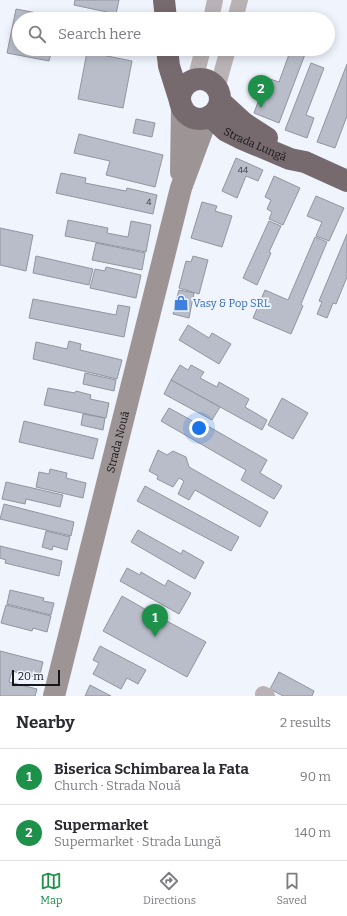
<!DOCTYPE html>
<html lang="en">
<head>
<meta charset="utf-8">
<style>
  body { margin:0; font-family:Bitter,serif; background:#f7f7f7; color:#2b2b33 }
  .scale { position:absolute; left:12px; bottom:10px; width:48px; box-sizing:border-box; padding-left:4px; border:2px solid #14161a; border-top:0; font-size:11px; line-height:14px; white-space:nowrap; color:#14161a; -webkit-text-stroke:3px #eff4fd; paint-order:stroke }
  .you { position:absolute; left:199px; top:428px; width:14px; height:14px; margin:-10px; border:3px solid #fff; border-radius:50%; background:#1a73e8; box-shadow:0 0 0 6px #1a73e833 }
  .badge { display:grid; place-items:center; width:26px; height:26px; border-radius:50%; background:#1d904a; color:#fff; font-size:13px; font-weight:700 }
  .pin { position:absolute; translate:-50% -33px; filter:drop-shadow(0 1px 2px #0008) }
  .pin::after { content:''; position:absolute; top:21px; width:14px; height:12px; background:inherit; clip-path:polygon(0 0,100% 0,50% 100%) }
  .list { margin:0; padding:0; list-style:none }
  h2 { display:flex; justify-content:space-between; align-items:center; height:52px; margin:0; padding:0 16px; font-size:17px }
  h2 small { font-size:13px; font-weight:400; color:#7c7c81 }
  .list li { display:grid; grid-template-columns:26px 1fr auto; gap:12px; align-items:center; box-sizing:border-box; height:56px; padding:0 16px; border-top:1px solid #e1e1e2 }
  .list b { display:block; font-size:15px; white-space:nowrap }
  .list p { margin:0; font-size:13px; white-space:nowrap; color:#7c7c81 }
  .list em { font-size:13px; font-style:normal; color:#7c7c81 }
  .icon { flex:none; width:22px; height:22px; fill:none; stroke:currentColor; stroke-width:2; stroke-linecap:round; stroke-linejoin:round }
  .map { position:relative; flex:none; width:347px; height:696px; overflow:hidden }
  .search { position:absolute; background:#fff; box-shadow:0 2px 10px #0003; left:12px; right:12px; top:12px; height:44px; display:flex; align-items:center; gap:10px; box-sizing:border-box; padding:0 14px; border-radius:22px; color:#7c7c81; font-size:15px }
  .sheet { height:164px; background:#fff }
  nav { display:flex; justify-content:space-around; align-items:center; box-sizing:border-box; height:56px; border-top:1px solid #e1e1e2; background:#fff; font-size:11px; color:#7c7c81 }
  nav a { display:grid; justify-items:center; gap:2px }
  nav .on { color:#1d904a }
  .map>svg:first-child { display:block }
  .building { fill:#b8bdc9; stroke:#9095a0 }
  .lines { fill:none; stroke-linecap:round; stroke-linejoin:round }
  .street { stroke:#bab3b5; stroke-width:16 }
  .secondary { stroke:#9d9496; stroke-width:22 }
  .highway { stroke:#776a6e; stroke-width:22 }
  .labels { text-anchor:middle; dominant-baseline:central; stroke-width:4; stroke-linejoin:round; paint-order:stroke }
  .number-label { font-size:9px; fill:#3d4046 }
  .street-label { font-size:11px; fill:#14161a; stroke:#eff4fd }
  .shop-label { font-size:11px; fill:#366cbe; stroke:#eff4fd; text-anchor:start }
</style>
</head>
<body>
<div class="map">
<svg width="347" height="696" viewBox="0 0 347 696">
  <rect width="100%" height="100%" fill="#eff4fd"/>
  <g class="building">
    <polygon points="75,0 119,0 116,14 74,5"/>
    <polygon points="16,9 58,17 57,19 19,19 19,49 52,49 49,61 7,53"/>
    <polygon points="291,49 307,49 279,123 254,113 267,78 279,82"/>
    <polygon points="87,52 132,61 123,108 78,99"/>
    <polygon points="311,63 324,68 306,115 314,118 307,138 285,130"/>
    <polygon points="347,64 347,116 335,148 317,142"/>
    <polygon points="136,119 155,123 152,137 133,133"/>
    <polygon points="79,134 163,155 155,187 106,175 110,161 74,153"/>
    <polygon points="236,158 263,170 258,181 246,176 237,198 222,191"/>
    <polygon points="61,173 86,178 85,183 126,191 127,188 157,195 153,214 56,193"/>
    <polygon points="274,176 300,188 283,225 269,219 272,212 267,209 271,200 265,197"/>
    <polygon points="316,196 344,208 329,241 316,236 322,222 307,216"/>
    <polygon points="202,202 217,206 215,211 232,216 222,247 191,238"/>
    <polygon points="68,220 108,228 107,233 128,237 131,221 151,225 146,252 65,236"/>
    <polygon points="269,221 281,226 269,252 271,253 257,285 243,278"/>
    <polygon points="0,228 33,235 26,271 0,265"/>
    <polygon points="347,234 347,277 336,304 333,303 327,318 317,314 322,302 319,301"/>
    <polygon points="315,237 327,242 301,304 303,306 291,334 253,318 265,290 288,300"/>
    <polygon points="96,243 145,253 142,270 92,260"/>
    <polygon points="36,256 93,269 89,285 33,273"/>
    <polygon points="193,256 208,260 199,294 179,288 186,261 191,262"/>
    <polygon points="106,267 141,275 136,298 90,288 95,269 105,271"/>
    <polygon points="179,290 194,293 189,318 173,314"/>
    <polygon points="33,299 116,315 118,305 130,307 124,337 29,318"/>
    <polygon points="188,325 209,338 212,333 231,344 219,364 179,340"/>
    <polygon points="69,341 81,344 80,350 122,360 117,379 33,359 36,342 67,349"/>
    <polygon points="180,365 188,370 191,365 204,372 200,378 217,387 219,382 249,399 245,407 267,420 262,430 171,380"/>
    <polygon points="85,373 116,380 114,391 83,384"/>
    <polygon points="171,380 220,407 212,420 164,394"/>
    <polygon points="48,388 75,393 76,391 91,395 90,399 109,403 106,418 44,405"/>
    <polygon points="282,398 308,413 293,439 268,425"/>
    <polygon points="169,408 198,424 199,421 267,460 260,473 282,486 274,499 241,480 246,470 161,421"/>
    <polygon points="83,414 105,418 103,430 81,425"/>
    <polygon points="24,421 98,439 93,459 19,442"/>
    <polygon points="158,450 167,455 173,451 186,457 189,467 268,512 260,527 195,490 189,500 178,494 184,481 179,478 173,487 157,479 158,476 149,471"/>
    <polygon points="50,469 67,473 66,478 86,483 83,498 36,487 39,472 49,474"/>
    <polygon points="6,482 63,495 60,507 26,499 25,504 2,499"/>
    <polygon points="145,486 239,537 231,551 137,501"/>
    <polygon points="4,504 74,522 71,536 0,519"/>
    <polygon points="138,530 181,554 183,550 204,562 195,579 131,542"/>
    <polygon points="46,531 70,537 67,550 53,546 52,550 42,547"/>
    <polygon points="0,546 62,561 59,576 5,563 6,560 0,558"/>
    <polygon points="127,568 140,575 141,572 165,586 168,580 191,593 179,614 120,581"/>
    <polygon points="10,590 44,598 43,601 54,603 51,615 7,604"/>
    <polygon points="122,596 150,612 144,622 156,628 161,618 206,642 187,677 103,631"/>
    <polygon points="6,605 51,616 47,632 33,628 32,631 1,623"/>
    <polygon points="100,646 146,670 138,684 127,678 121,689 93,674 99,663 93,660"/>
    <polygon points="0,651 43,662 39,678 12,671 9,682 37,689 35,696 0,696"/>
    <polygon points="279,672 314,691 312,696 283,696 270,689"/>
    <polygon points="90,685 111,696 85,696"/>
  </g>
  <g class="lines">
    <g class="street">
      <polyline points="211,19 215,0"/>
      <polyline points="235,19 240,0"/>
      <polyline points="195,80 203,49"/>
      <polyline points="217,89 228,49"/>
      <polyline points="263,694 267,696"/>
    </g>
    <g class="secondary">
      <polyline points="181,172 182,107"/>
      <path id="s1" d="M54 696 181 188 207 118"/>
    </g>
    <g class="highway">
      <polyline points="164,0 166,19"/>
      <polyline points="167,49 169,66 180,101"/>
      <circle cx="200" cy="99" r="20"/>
      <polyline points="220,101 244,123 267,138"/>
      <path id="s2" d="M210 116 226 131 240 138 290 159 305 162 347 181"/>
    </g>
  </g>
  <defs>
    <g id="shop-bare" transform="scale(1.2)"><path d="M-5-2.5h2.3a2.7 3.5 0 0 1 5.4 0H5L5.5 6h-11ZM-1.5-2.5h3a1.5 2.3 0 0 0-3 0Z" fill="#3f7fe0" stroke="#eff4fd" stroke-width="2.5" paint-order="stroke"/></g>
  </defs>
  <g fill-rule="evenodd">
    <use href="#shop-bare" x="181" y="303"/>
  </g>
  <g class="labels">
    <g class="number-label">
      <text x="243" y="170">44</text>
      <text x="149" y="202">4</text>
    </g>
    <g class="street-label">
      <text stroke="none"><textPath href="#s2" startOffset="54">Strada Lungă</textPath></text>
      <text stroke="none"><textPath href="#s1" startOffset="262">Strada Nouă</textPath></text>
    </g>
    <g class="shop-label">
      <text x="193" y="303">Vasy &amp; Pop SRL</text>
    </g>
  </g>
</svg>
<div class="scale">20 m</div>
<div class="you"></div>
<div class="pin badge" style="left:155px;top:637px">1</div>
<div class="pin badge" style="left:261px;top:108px">2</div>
<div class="search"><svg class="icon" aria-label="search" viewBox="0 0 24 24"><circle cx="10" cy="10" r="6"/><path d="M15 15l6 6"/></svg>Search here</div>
</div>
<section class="sheet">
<h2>Nearby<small>2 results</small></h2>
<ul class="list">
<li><span class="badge">1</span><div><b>Biserica Schimbarea la Fata</b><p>Church · Strada Nouă</p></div><em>90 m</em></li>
<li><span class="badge">2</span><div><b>Supermarket</b><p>Supermarket · Strada Lungă</p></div><em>140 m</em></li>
</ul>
</section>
<nav>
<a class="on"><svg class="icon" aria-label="map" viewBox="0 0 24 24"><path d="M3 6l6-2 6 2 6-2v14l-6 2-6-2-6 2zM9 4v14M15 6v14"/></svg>Map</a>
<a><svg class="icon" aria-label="directions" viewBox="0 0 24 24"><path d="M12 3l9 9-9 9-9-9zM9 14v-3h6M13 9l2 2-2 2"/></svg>Directions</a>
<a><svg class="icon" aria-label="saved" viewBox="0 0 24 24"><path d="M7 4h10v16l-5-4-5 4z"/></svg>Saved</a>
</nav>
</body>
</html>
